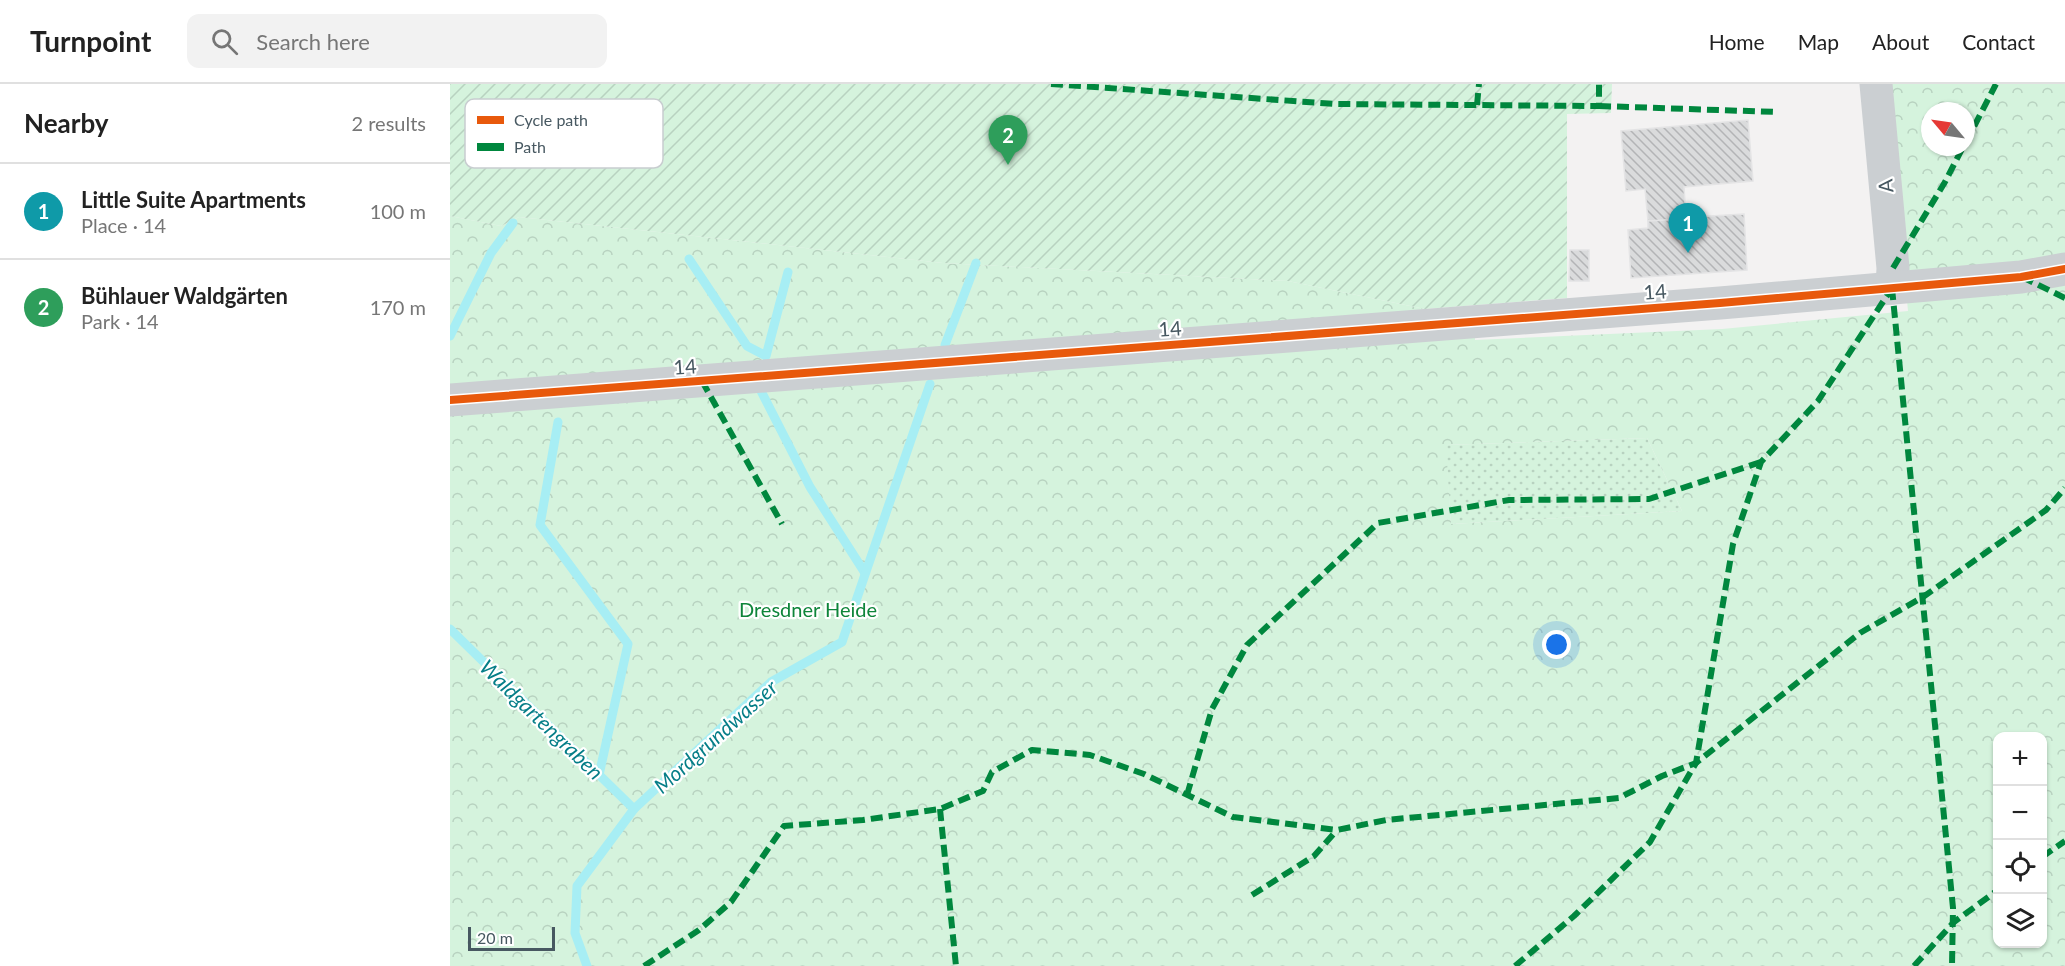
<!DOCTYPE html>
<html lang="en">
<head>
<meta charset="utf-8">
<style>
  body { margin:0; font-family:Lato,sans-serif; background:#f2f2f2; color:#222 }
  .controls { position:absolute; right:18px; bottom:18px; display:grid; overflow:hidden; border-radius:12px; box-shadow:0 2px 4px #0004 }
  .controls button { width:54px; height:54px; display:grid; place-items:center; padding:0; border:0; border-bottom:2px solid #e0e0e0; background:#fff; color:#222; font:30px sans-serif }
  .compass { position:absolute; left:1471px; top:18px; width:54px; height:54px; border-radius:50%; background:#fff; box-shadow:0 2px 4px #0004; rotate:299deg }
  .scale { position:absolute; left:18px; bottom:15px; width:87px; box-sizing:border-box; padding-left:6px; border:3px solid #475861; border-top:0; font-size:16px; line-height:21px; white-space:nowrap; color:#475861; -webkit-text-stroke:4px #fff; paint-order:stroke }
  .you { position:absolute; left:1107px; top:561px; width:21px; height:21px; margin:-15px; border:4px solid #fff; border-radius:50%; background:#1a73e8; box-shadow:0 0 0 9px #1a73e833 }
  .badge { display:grid; place-items:center; width:39px; height:39px; border-radius:50%; background:#111827; color:#fff; font-size:20px; font-weight:700 }
  .pin { position:absolute; translate:-50% -50px; filter:drop-shadow(0 2px 3px #0008) }
  .pin::after { content:''; position:absolute; top:32px; width:21px; height:18px; background:inherit; clip-path:polygon(0 0,100% 0,50% 100%) }
  .list { margin:0; padding:0; list-style:none }
  h2 { display:flex; justify-content:space-between; align-items:center; height:78px; margin:0; padding:0 24px; font-size:26px }
  h2 small { font-size:20px; font-weight:400; color:#767676 }
  .list li { display:grid; grid-template-columns:39px 1fr auto; gap:18px; align-items:center; box-sizing:border-box; height:96px; padding:0 24px; border-top:2px solid #e0e0e0 }
  .list b { display:block; font-size:22px; white-space:nowrap }
  .list p { margin:0; font-size:20px; white-space:nowrap; color:#767676 }
  .list em { font-size:20px; font-style:normal; color:#767676 }
  .icon { flex:none; width:33px; height:33px; fill:none; stroke:currentColor; stroke-width:2; stroke-linecap:round; stroke-linejoin:round }
  .map { position:relative; flex:none; width:1615px; height:882px; overflow:hidden }
  header { display:flex; align-items:center; gap:36px; box-sizing:border-box; height:84px; padding:0 30px; background:#fff; border-bottom:2px solid #e0e0e0 }
  header strong { font-size:28px }
  nav { display:flex; gap:33px; margin-inline-start:auto; font-size:21px }
  .search { width:420px; height:54px; background:#f2f2f2; display:flex; align-items:center; gap:15px; box-sizing:border-box; padding:0 21px; border-radius:12px; color:#767676; font-size:22px }
  main { display:flex }
  aside { flex:1; background:#fff }
  .map>svg:first-child { display:block }
  .grass { fill:url(#grass-dots) }
  .forest { fill:url(#forest-crowns); fill-rule:evenodd }
  .garden { fill:url(#garden-furrows) }
  .lines { fill:none; stroke-linecap:round; stroke-linejoin:round }
  .stream { stroke:#a7eef4; stroke-width:9 }
  .building { fill:url(#building-back-hatch); stroke:#e4e4e5; stroke-width:1.5 }
  .minor { stroke:#cbcfd2; stroke-width:33 }
  .quiet { stroke:#00873e; stroke-width:6; stroke-dasharray:12 6; stroke-linecap:butt }
  .cycleway-casing { stroke:#fff; stroke-width:11 }
  .cycleway { stroke:#e8590c; stroke-width:8 }
  .labels { text-anchor:middle; dominant-baseline:central; stroke-width:4.5; stroke-linejoin:round; paint-order:stroke }
  .street-label { font-size:20px; fill:#475861; stroke:#fff }
  .park-label { font-size:20px; fill:#0e853a; stroke:#fff }
  .water-label { font-size:21px; font-style:italic; fill:#057e88; stroke:#fff }
  .key { fill:#fff; stroke:#c8cdd0; stroke-width:1.5 }
  .key-label { font-size:16px; fill:#475861 }
</style>
</head>
<body>
<header>
<strong>Turnpoint</strong>
<div class="search"><svg class="icon" aria-label="search" viewBox="0 0 24 24"><circle cx="10" cy="10" r="6"/><path d="M15 15l6 6"/></svg>Search here</div>
<nav><a>Home</a><a>Map</a><a>About</a><a>Contact</a></nav>
</header>
<main>
<aside>
<h2>Nearby<small>2 results</small></h2>
<ul class="list">
<li><span class="badge" style="background:#0f9aa8">1</span><div><b>Little Suite Apartments</b><p>Place · 14</p></div><em>100 m</em></li>
<li><span class="badge" style="background:#2e9e5b">2</span><div><b>Bühlauer Waldgärten</b><p>Park · 14</p></div><em>170 m</em></li>
</ul>
</aside>
<div class="map">
<svg width="1615" height="882" viewBox="0 0 1615 882">
  <defs>
    <pattern id="grass-dots" width="8" height="8" patternUnits="userSpaceOnUse" patternTransform="scale(1.5)"><rect width="8" height="8" fill="#d5f3dd"/><path d="M2 2h.1M6 6h.1" fill="none" stroke="#b8d2c0" stroke-width="1.8" stroke-linecap="round"/></pattern>
    <pattern id="forest-crowns" width="20" height="18" patternUnits="userSpaceOnUse" patternTransform="scale(1.5)"><rect width="20" height="18" fill="#d5f3dd"/><path d="M2 6a3 3 0 1 1 6 0M12 15a3 3 0 1 1 6 0" fill="none" stroke="#b8d2c0"/></pattern>
    <pattern id="garden-furrows" width="10" height="10" patternUnits="userSpaceOnUse" patternTransform="scale(1.5)"><rect width="10" height="10" fill="#d5f3dd"/><path d="M-1 1l2-2M0 10L10 0M9 11l2-2" fill="none" stroke="#b8d2c0"/></pattern>
    <pattern id="building-back-hatch" width="6" height="6" patternUnits="userSpaceOnUse" patternTransform="scale(1.5)"><rect width="6" height="6" fill="#dadbdc"/><path d="M-1 5l2 2M0 0l6 6M5-1l2 2" fill="none" stroke="#b3b4b6"/></pattern>
  </defs>
  <rect width="100%" height="100%" fill="#f3f2f2"/>
  <polygon class="grass" points="1197,354 1232,427 1001,440 995,361"/>
  <path class="forest" d="M1437 0H1615V882H0V132L51 142 69 133 493 179 838 197 975 225 1027 226 1025 256 1272 245 1458 227ZM1480 27H1516V63H1480ZM1197 354 1232 427 1001 440 996 361ZM1548 652H1592V860H1548Z"/>
  <polygon class="garden" points="0,0 1162,0 1161,29 1117,30 1117,214 975,225 838,197 493,179 69,133 51,142 0,132"/>
  <g class="lines">
    <g class="stream">
      <polyline points="239,175 297,262 316,272 338,188"/>
      <polyline points="0,252 41,169 63,139"/>
      <polyline points="495,261 526,179"/>
      <polyline points="310,305 360,403 415,489"/>
      <polyline points="108,338 90,441 178,560 149,691"/>
      <polyline points="0,545 184,725"/>
      <polyline points="137,882 125,849 127,802 184,725 321,598 392,558 480,300"/>
    </g>
  </g>
  <g class="building">
    <polygon points="1298,36 1303,97 1234,103 1236,135 1198,137 1195,105 1176,107 1171,47"/>
    <polygon points="1294,130 1297,186 1181,194 1178,146 1198,144 1198,137 1236,135 1237,152 1245,152 1244,133"/>
    <polygon points="1120,166 1139,166 1139,197 1119,197"/>
  </g>
  <g class="lines">
    <g class="minor">
      <polyline points="1426,0 1443,184 1442,204"/>
      <polyline points="0,316 1270,219 1571,193 1615,185"/>
    </g>
    <g class="quiet">
      <polyline points="601,0 886,20 1149,22 1149,0"/>
      <polyline points="1027,21 1029,0"/>
      <polyline points="1149,22 1327,28"/>
      <polyline points="1516,58 1546,0"/>
      <polyline points="1443,184 1495,98 1513,63"/>
      <polyline points="1572,193 1615,214"/>
      <polyline points="1442,204 1503,824 1502,882"/>
      <polyline points="252,297 332,440"/>
      <polyline points="737,711 762,625 797,561 928,439 1059,416 1199,415 1311,378"/>
      <polyline points="490,725 506,882"/>
      <polyline points="1592,773 1615,757"/>
      <polyline points="802,811 864,772 887,746"/>
      <polyline points="194,882 249,846 281,818 334,742 413,736 490,725 533,707 542,688 582,666 640,671 694,690 783,733 887,746 936,736 1169,714 1212,692 1246,679 1410,549 1473,513 1596,426 1615,404"/>
      <polyline points="1065,882 1124,832 1200,758 1240,689 1246,679 1283,460 1311,378 1368,317 1442,204"/>
      <polyline points="1464,882 1504,838 1548,806"/>
    </g>
    <g class="cycleway-casing">
      <polyline id="cycleway" points="0,316 1270,219 1571,193 1615,185"/>
    </g>
    <use href="#cycleway" class="cycleway"/>
  </g>
  <g class="labels">
    <g class="street-label">
      <text transform="translate(1435 102) rotate(-95)">A</text>
      <text transform="translate(1205 207) rotate(-4)">14</text>
      <text transform="translate(720 244) rotate(-4)">14</text>
      <text transform="translate(235 282) rotate(-4)">14</text>
    </g>
    <g class="park-label">
      <text x="358" y="525">Dresdner Heide</text>
    </g>
    <g class="water-label">
      <text transform="translate(92 635) rotate(44)">Waldgartengraben</text>
      <text transform="translate(265 652) rotate(-42)">Mordgrundwasser</text>
    </g>
  </g>
  <rect x="15" y="15" width="198" height="69" rx="9" class="key"/>
  <rect x="27" y="32" width="27" height="8" fill="#e8590c"/>
  <rect x="27" y="59" width="27" height="8" fill="#00873e"/>
  <g class="key-label">
    <text x="64" y="42">Cycle path</text>
    <text x="64" y="69">Path</text>
  </g>
</svg>
<div class="controls">
<button>+</button>
<button>−</button>
<button><svg class="icon" aria-label="locate" viewBox="0 0 24 24"><circle cx="12" cy="12" r="6"/><path d="M12 2v4M12 18v4M2 12h4M18 12h4"/></svg></button>
<button><svg class="icon" aria-label="layers" viewBox="0 0 24 24"><path d="M12 4l9 5-9 5-9-5zM3 14l9 5 9-5"/></svg></button>
</div>
<svg class="compass" viewBox="-18 -18 36 36"><path d="M0-13l5 13h-10z" fill="#e53935"/><path d="M0 13l5-13h-10z" fill="#767676"/></svg>
<div class="scale">20 m</div>
<div class="you"></div>
<div class="pin badge" style="left:1238px;top:169px;background:#0f9aa8">1</div>
<div class="pin badge" style="left:558px;top:81px;background:#2e9e5b">2</div>
</div>
</main>
</body>
</html>
